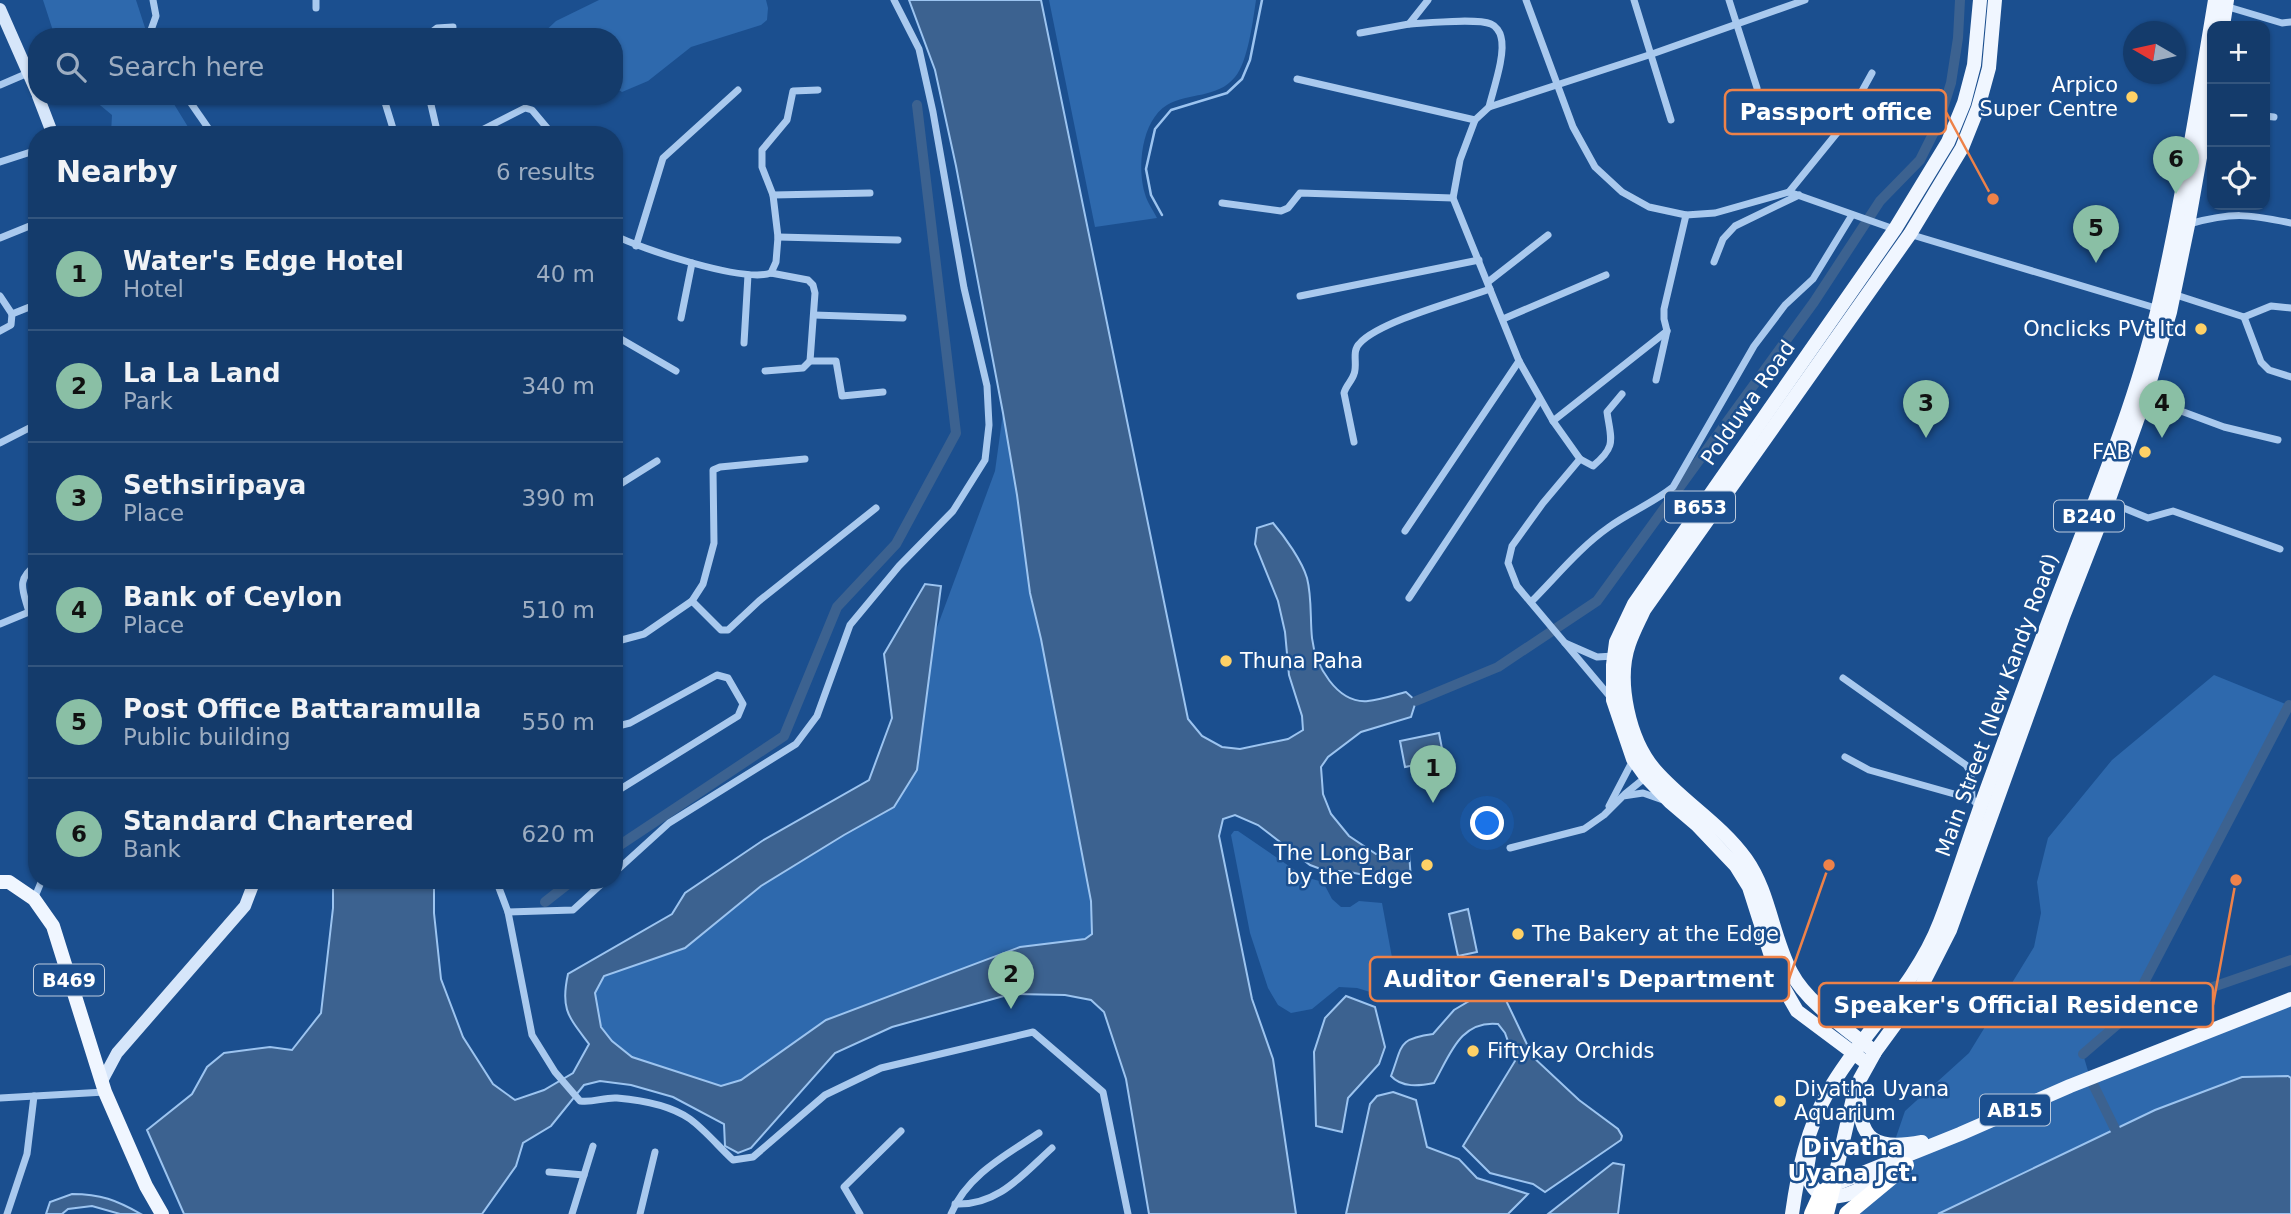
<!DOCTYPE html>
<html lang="en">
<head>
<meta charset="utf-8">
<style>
  body { margin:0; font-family:"DejaVu Sans",sans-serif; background:#1d4271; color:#f1f3f6 }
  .controls { position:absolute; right:21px; top:21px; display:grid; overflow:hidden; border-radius:14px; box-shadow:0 2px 5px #0004 }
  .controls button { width:63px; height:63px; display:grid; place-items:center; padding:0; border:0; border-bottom:2px solid #33557e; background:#143b6b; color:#f1f3f6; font:35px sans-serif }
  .compass { position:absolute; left:2123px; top:21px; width:63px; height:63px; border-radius:50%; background:#143b6b; box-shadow:0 2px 5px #0004; rotate:279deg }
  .you { position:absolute; left:1488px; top:824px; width:24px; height:24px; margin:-18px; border:5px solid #fff; border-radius:50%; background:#1a73e8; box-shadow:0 0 0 10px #1a73e833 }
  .badge { display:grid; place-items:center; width:46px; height:46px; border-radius:50%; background:#8abfa5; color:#111; font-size:23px; font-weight:700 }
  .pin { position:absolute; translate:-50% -58px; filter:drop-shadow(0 2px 4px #0008) }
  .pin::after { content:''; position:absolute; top:37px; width:24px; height:21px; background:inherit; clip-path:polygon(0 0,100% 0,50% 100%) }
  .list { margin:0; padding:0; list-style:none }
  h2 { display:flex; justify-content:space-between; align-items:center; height:91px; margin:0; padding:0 28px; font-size:30px }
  h2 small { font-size:23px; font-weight:400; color:#9dadc1 }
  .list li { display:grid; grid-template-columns:46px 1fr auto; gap:21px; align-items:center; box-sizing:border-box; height:112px; padding:0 28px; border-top:2px solid #33557e }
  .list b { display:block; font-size:26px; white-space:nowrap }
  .list p { margin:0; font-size:23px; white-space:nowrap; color:#9dadc1 }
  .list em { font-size:23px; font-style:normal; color:#9dadc1 }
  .icon { flex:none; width:38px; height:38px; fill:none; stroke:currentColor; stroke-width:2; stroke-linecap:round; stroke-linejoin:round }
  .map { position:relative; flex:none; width:2291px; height:1214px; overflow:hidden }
  .search { position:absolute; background:#143b6b; box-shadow:0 2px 5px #0004; left:28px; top:28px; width:595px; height:77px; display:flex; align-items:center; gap:18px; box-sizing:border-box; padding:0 24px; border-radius:28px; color:#9dadc1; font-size:26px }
  .panel { position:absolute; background:#143b6b; box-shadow:0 2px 5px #0004; left:28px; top:126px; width:595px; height:763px; border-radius:28px }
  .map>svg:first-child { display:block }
  .green { fill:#2e69ad }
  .water { fill:#3c6290; stroke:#9cc4f0; stroke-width:2 }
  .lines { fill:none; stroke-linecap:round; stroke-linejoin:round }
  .stream { stroke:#9cc4f0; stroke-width:2.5 }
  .canal { stroke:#3c6290; stroke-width:10 }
  .street { stroke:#a9c9ee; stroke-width:7 }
  .secondary { stroke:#d6e6fa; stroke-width:12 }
  .primary { stroke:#f0f6ff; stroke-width:14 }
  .highway { stroke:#fff; stroke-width:16 }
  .poi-dot { fill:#ffd166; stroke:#1b4f8f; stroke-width:2.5 }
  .labels { text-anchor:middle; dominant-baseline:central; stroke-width:5; stroke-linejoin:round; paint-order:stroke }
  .shield { fill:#1b4f8f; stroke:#bbcadd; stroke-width:2 }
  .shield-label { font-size:19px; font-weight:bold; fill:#fff }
  .poi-label { font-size:21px; fill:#fff; stroke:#1b4f8f; text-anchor:end }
  .street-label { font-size:21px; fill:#fff; stroke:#1b4f8f }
  .neighbourhood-label { font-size:23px; font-weight:bold; fill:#fff; stroke:#1b4f8f }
  .leader { fill:none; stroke:#ee8249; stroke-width:2.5 }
  .callout-dot { fill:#ee8249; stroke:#1b4f8f; stroke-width:2.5 }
  .callout { fill:#1b4f8f; stroke:#ee8249; stroke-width:2.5 }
  .callout-label { font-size:23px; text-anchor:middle; font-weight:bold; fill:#fff }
</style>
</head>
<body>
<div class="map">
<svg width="2291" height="1214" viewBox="0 0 2291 1214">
  <rect width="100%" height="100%" fill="#1b4f8f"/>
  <g class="green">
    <polygon points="43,0 136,0 148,37 55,37"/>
    <polygon points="599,0 766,0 768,8 767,20 761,25 691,47 648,81 622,92 614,87 614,37 539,37 556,21"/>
    <path d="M1049 0H1256C1253 20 1248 62 1235 77 1217 99 1189 92 1167 105 1141 121 1137 168 1145 194 1147 202 1153 210 1157 218L1095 227Z"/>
    <polygon points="89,96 169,96 193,135 106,135 111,133 112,115"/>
    <polygon points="1003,413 1017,495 1030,593 1041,639 1091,901 1092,934 1085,939 1020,947 826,1020 741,1080 721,1086 632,1057 612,1041 601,1027 595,993 604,976 685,948 761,886 844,835 894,807 917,769 932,641 995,471"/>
    <polygon points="2214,675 2288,705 2291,702 2291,706 2288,705 2126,1017 2083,1054 2090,1078 2291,999 2291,1078 2287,1076 2242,1077 2155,1110 1938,1214 1847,1214 1906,1165 1958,1136 1893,1146 1905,1111 1969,1053 2034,947 2041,913 2037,882 2048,838 2112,760"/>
    <polygon points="1234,831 1238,831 1305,877 1323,882 1332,899 1341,907 1350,907 1359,901 1382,903 1400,1001 1357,988 1339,987 1312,1009 1291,1013 1278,1005 1268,988 1250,933 1231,835"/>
  </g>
  <g class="water">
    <path d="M909 0H1041L1188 719 1202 736 1222 747 1240 749 1288 739 1303 730 1302 716 1289 675 1285 632 1278 601 1255 544 1257 528 1273 523C1285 537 1302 561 1307 578 1312 597 1310 619 1312 638 1315 665 1337 704 1368 701 1381 700 1394 695 1406 692L1416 701 1411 717 1361 732 1328 757 1321 767 1323 794 1331 814 1349 836 1376 854 1409 852 1411 880H1388L1345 871H1326L1310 865 1258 825 1235 815 1223 819 1219 836 1252 999 1273 1059 1296 1214H1149L1126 1079 1104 1012 1091 1000 1065 995 1011 994 892 1027 835 1053 751 1148 738 1153 725 1146 724 1124 673 1097 631 1085 600 1081 584 1085 551 1126 523 1143 516 1166 482 1214H184L147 1130 192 1094 207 1067 224 1053 270 1047 292 1050 321 1013 333 908V880H434V913L441 979 463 1037 493 1084 515 1100 544 1090 573 1073 589 1044C569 1017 560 1010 568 974L672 914 685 893 762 841 869 780 892 718 884 654 925 584 941 586 917 770 894 807 844 835 761 886 685 948 604 976 595 993 601 1027 612 1041 632 1057 721 1086 741 1080 826 1020 1020 947 1085 939 1092 934 1091 901 1041 639 1030 593 1017 495 1003 413 956 166 935 70Z"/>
    <polygon points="1439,733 1444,759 1405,767 1400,741"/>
    <polygon points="1468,909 1477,952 1458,956 1449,914"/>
    <path d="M1493 987 1502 992 1533 1057 1579 1100 1618 1129 1622 1136 1621 1140 1545 1192 1533 1184 1490 1173 1463 1146 1515 1061 1505 1033 1498 1024C1460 1020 1450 1055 1434 1083 1419 1086 1402 1088 1391 1076 1403 1045 1397 1039 1433 1034L1454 1010Z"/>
    <polygon points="1346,996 1375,1007 1385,1047 1379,1064 1348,1098 1342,1132 1316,1126 1314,1052 1325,1018"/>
    <polygon points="2288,1076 2291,1078 2291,1214 1938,1214 2155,1110 2242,1077"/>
    <polygon points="1393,1092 1416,1100 1427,1147 1459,1159 1477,1178 1528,1194 1508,1214 1346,1214 1370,1104 1377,1096"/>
    <polygon points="1613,1163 1624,1165 1618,1214 1548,1214"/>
    <path d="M72 1194C101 1194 116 1200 141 1214H120L92 1206 68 1209 62 1214H46L50 1202Z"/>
  </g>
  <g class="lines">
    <polyline class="stream" points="1162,215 1151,195 1146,169 1155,129 1171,110 1227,93 1242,79 1250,60 1262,0"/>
    <g class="canal">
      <polyline points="1416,701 1498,667 1597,601 1814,302 1880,201 1920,160 1938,124 1951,83 1958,38 1960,0"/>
      <polyline points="614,849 784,736 837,607 896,544 956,433 917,105"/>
      <polyline points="545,902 573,880"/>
      <polyline points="2126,1017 2291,960"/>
      <polyline points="2083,1054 2126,1017 2289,705 2291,706"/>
      <polyline points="2091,1080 2115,1129"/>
    </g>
    <g class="street">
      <polyline points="1526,0 1573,127 1595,167 1622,192 1649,207 1686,215 1715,213 1789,192 1894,229"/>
      <polyline points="1634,0 1671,120"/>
      <polyline points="1729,0 1757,88"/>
      <polyline points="2225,6 2282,23 2291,22"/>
      <polyline points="316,8 316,0"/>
      <path d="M1409 24C1427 23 1477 18 1491 24 1496 26 1500 32 1501 37 1506 54 1493 90 1489 107"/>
      <polyline points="1360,33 1409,24 1428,0"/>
      <polyline points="152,37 151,30 156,16 153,0"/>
      <polyline points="356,37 373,32"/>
      <polyline points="425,37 437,28 453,27"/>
      <polyline points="1297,79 1475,120"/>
      <polyline points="0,85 28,73"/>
      <polyline points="186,96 213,135"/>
      <polyline points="383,96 395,135"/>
      <polyline points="429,96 438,135"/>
      <polyline points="432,102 446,96"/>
      <polyline points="2265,116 2274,117"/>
      <polyline points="472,135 525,108 532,110 553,135"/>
      <polyline points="0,162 37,150"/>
      <polyline points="1789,192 1854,112 1862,91 1872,73"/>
      <polyline points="773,195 870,193"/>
      <polyline points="1222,203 1281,211 1288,208 1300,193 1453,198"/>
      <path d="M2189 224C2233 212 2247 214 2291 223"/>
      <polyline points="1909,234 2159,309"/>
      <path d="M614 235C641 249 744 283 771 273L808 280 813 285 815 293 810 361"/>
      <polyline points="778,237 898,240"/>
      <polyline points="0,238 37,223"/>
      <polyline points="636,246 663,158 738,90"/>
      <polyline points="1714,262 1723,239 1735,226 1799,195"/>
      <polyline points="771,273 776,262 778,237 773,195 762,167 762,150 787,120 793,91 818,90"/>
      <polyline points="1488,282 1548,235"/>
      <polyline points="2173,294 2244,317 2271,306 2291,308"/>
      <polyline points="0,296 12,314"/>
      <polyline points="1300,296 1479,260"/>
      <polyline points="814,315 903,318"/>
      <polyline points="2244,317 2261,362 2269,370 2291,377"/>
      <polyline points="681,318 692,263"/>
      <polyline points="1503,319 1606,275"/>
      <polyline points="0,331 11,325 12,314 37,304"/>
      <polyline points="614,335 676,371"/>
      <polyline points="744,343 748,275"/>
      <polyline points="765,371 803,368 810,361 836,361 842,396 883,392"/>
      <polyline points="1656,380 1667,331"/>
      <path d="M1622 394 1607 412C1611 440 1617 446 1593 466L1580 459 1553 421 1519 361 1453 198 1460 160 1475 120 1489 107 1652 54 1805 0"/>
      <polyline points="2146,398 2224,427 2278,440"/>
      <polyline points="1553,421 1667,331 1664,319 1664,309 1686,215"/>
      <path d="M1354 442 1344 393C1346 385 1352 381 1354 374 1358 364 1351 351 1360 343 1380 321 1460 300 1490 289"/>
      <polyline points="0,443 37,424"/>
      <polyline points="1580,459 1543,503 1512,546 1508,563 1517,586 1612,699"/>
      <polyline points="614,488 657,461"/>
      <polyline points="2109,502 2148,518 2173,511 2280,549"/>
      <polyline points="1405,531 1519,361"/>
      <polyline points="1409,598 1540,400"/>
      <polyline points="692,601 721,630 728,630 759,601 876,508"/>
      <path d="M1531 602C1557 576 1579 548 1609 527 1630 512 1653 503 1673 487L1754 346 1785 305 1813 279 1852 215"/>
      <path d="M0 624 29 612C23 590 15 580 37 564"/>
      <polyline points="614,642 644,634 692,601 703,584 714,543 713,470 720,467 805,459"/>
      <polyline points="1565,643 1597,657 1614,656"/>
      <polyline points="1843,678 1966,765 1971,773 1972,799 1980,807"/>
      <polyline points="614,727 630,723 717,675 728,678 743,704 738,716 614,793"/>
      <polyline points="1845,757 1869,770 1972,799"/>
      <polyline points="1625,794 1646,777"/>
      <polyline points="1609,806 1633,760"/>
      <polyline points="1510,848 1584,829 1604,815 1623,796 1643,793 1663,800"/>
      <polyline points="614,873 669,823 796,744 817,716 850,625 899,566 953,511 985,460 989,425 987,386 964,288 933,112 919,49 894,0"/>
      <path d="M496 880 508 912 532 1035 555 1072 580 1101C593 1103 604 1097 617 1098 641 1100 670 1105 690 1119 705 1130 719 1147 733 1160L753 1157 825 1095 881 1068 1033 1032 1103 1092 1128 1214"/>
      <polyline points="34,899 42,880"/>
      <polyline points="508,912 573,910 606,880"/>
      <polyline points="0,1098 105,1092"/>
      <polyline points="549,1172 584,1175"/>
      <path d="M955 1204C998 1206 1022 1175 1052 1148"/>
      <polyline points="7,1214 27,1154 34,1096"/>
      <polyline points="572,1214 593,1146"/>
      <polyline points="640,1214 655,1152"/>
      <polyline points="860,1214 844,1187 901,1131"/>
      <path d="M951 1214C967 1175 1006 1155 1039 1133"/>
    </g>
    <g class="secondary">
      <polyline points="0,9 37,93"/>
      <polyline points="38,96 53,135"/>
      <polyline points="102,1081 117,1053 245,906 255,880"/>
    </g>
    <g class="primary">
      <polyline points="2223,26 2227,0"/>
      <polyline points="0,882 9,882 34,899 53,926 105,1092 146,1186 162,1214"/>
      <path d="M1875 1052C1848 1030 1807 1003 1791 972 1772 936 1770 893 1746 859 1721 824 1683 802 1655 770 1629 740 1616 681 1629 644 1633 632 1639 621 1644 610L1910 234 1962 148 1978 108 1989 68 1995 0"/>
      <polyline points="1868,1064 1797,1011 1778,978 1749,887 1736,866 1697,825 1670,802 1646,777 1633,759 1613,700 1613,665 1616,642 1634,604 1895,229 1948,142 1964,103 1974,65 1980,0"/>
      <path d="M1859 1091C1858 1141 1875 1151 1922 1142"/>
      <path d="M1809 1157C1807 1166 1806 1176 1811 1184 1829 1214 1870 1183 1892 1172"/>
      <polyline points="1833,1185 1853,1098 1860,1079 1875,1052 1918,993 1950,930 2063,617 2108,502 2145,398 2170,312 2188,225 2212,90"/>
      <polyline points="1833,1185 1960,1134 2070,1086 2291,999"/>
      <path d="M1792 1214C1798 1171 1807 1128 1829 1090 1863 1031 1915 987 1940 922 1955 884 1967 844 1981 805 2004 742 2027 678 2051 615 2089 514 2133 413 2158 308 2181 206 2198 103 2215 0"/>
    </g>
    <g class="highway">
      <polyline points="1812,1214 1821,1194 1833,1185"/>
      <polyline points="1826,1214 1833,1185"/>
      <polyline points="1847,1214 1906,1165"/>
    </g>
  </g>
  <g class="poi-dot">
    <circle cx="2132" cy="97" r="7"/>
    <circle cx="2201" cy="329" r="7"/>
    <circle cx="2145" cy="452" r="7"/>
    <circle cx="1226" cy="661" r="7"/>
    <circle cx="1427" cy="865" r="7"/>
    <circle cx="1518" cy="934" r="7"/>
    <circle cx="1473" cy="1051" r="7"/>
    <circle cx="1780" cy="1101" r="7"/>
  </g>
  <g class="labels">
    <g class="shield">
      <rect x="1665" y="491.5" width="70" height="31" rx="5"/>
      <rect x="2054" y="500.5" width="70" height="31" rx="5"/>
      <rect x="34" y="964.5" width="70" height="31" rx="5"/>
      <rect x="1980" y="1094.5" width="70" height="31" rx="5"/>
    </g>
    <g class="shield-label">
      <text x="1700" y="507">B653</text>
      <text x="2089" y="516">B240</text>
      <text x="69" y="980">B469</text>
      <text x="2015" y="1110">AB15</text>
    </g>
    <g class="poi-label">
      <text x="2118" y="85">Arpico<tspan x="2118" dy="24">Super Centre</tspan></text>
      <text x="2187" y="329">Onclicks PVt ltd</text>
      <text x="2131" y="452">FAB</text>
      <text x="1240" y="661" text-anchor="start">Thuna Paha</text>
      <text x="1413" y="853">The Long Bar<tspan x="1413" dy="24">by the Edge</tspan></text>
      <text x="1532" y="934" text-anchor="start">The Bakery at the Edge</text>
      <text x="1487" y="1051" text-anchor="start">Fiftykay Orchids</text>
      <text x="1794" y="1089" text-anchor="start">Diyatha Uyana<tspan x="1794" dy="24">Aquarium</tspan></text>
    </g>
    <g class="street-label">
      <text transform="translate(1748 403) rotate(-55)">Polduwa Road</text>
      <text transform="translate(1997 705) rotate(-70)">Main Street (New Kandy Road)</text>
    </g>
    <g class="neighbourhood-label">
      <text x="1853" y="1147">Diyatha<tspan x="1853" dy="26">Uyana Jct.</tspan></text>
    </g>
  </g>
  <path class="leader" d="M1993 199L1946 112M1829 865L1789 979M2236 880L2213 1005"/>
  <g class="callout-dot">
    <circle cx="1993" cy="199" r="7"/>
    <circle cx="1829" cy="865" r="7"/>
    <circle cx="2236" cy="880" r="7"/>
  </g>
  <g class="callout">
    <rect x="1725" y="90" width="221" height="44" rx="7"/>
    <rect x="1370" y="957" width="419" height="44" rx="7"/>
    <rect x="1819" y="983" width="394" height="44" rx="7"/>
  </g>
  <g class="callout-label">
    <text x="1836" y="120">Passport office</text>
    <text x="1579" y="987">Auditor General's Department</text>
    <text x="2016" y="1013">Speaker's Official Residence</text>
  </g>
</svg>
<div class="controls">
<button>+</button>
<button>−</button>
<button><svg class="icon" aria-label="locate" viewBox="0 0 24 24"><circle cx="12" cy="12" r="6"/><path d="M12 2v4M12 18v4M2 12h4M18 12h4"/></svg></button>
</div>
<svg class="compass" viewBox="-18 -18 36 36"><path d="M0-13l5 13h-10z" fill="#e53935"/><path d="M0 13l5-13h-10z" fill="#9dadc1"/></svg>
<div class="you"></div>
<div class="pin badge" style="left:1433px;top:803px">1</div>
<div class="pin badge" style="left:1011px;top:1009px">2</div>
<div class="pin badge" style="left:1926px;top:438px">3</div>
<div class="pin badge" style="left:2162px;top:438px">4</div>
<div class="pin badge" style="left:2096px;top:263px">5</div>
<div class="pin badge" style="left:2176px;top:194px">6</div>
<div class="search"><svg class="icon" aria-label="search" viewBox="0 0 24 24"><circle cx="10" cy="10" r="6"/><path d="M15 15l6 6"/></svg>Search here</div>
<section class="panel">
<h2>Nearby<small>6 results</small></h2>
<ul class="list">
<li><span class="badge">1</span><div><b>Water's Edge Hotel</b><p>Hotel</p></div><em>40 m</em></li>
<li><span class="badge">2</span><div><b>La La Land</b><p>Park</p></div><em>340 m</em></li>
<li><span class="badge">3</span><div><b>Sethsiripaya</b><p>Place</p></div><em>390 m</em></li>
<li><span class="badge">4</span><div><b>Bank of Ceylon</b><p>Place</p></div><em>510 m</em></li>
<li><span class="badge">5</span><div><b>Post Office Battaramulla</b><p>Public building</p></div><em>550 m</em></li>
<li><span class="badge">6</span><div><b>Standard Chartered</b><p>Bank</p></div><em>620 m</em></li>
</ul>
</section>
</div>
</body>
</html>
